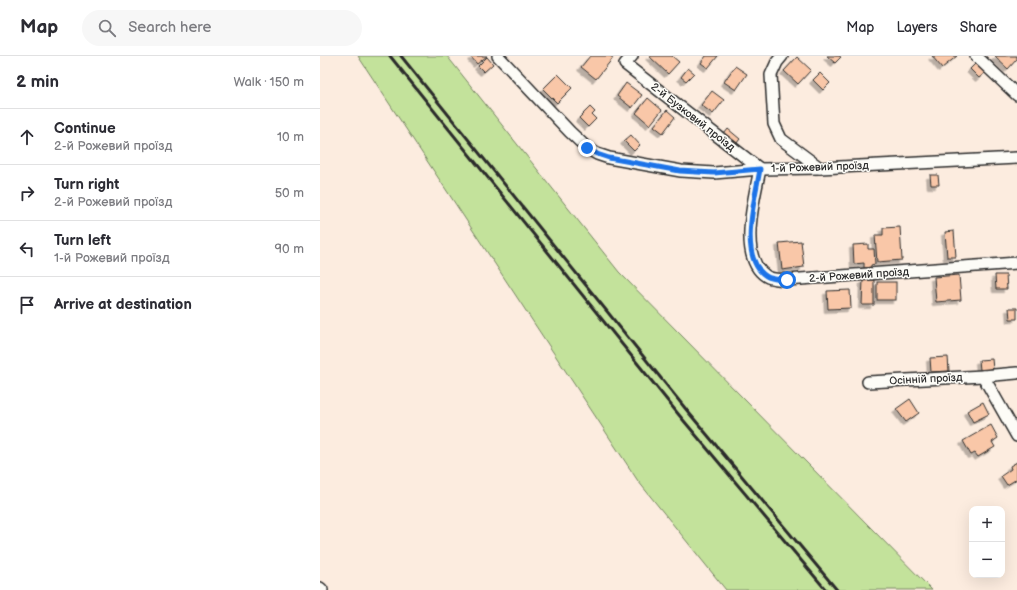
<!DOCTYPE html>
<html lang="en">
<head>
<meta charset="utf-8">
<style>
  body { margin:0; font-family:"Balsamiq Sans",sans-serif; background:#f7f7f7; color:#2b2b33 }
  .controls { position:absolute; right:12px; bottom:12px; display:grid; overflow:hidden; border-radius:8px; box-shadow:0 4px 16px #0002 }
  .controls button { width:36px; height:36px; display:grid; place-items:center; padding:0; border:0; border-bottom:1px solid #e1e1e2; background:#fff; color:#2b2b33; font:20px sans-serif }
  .stop { position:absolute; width:12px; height:12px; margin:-9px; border:3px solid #1a73e8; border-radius:50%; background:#fff }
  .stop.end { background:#1a73e8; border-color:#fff; box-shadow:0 1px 4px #0008 }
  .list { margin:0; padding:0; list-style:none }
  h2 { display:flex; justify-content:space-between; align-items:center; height:52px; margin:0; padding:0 16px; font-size:17px }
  h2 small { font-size:13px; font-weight:400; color:#7c7c81 }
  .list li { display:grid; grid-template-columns:26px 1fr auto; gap:12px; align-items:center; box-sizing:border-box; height:56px; padding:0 16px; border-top:1px solid #e1e1e2 }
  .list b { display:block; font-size:15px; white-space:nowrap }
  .list p { margin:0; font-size:13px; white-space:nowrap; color:#7c7c81 }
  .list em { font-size:13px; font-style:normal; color:#7c7c81 }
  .icon { flex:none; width:22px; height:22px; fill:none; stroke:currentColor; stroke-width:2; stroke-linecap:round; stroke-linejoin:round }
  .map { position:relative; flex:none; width:697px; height:534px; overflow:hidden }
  header { display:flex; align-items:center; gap:24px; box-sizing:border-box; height:56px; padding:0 20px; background:#fff; border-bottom:1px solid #e1e1e2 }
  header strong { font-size:19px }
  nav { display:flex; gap:22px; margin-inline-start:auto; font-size:14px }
  .search { width:280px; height:36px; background:#f7f7f7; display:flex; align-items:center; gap:10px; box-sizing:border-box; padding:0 14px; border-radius:22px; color:#7c7c81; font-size:15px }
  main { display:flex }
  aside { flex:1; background:#fff }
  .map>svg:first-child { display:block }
  .green { fill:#c3e29b; stroke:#778663 }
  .building { fill:#f9c7a8; stroke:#2b2b2b; filter:url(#shadow) }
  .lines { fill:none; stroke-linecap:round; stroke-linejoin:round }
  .minor-casing { stroke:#2b2b2b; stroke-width:14 }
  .minor { stroke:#fdfcf7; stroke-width:11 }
  .rail { stroke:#2b2b2b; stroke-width:3 }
  .route { stroke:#1a73e8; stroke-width:5 }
  .labels { text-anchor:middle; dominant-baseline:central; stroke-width:3; stroke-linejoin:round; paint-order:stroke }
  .street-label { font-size:11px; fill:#2b2b2b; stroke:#fdfcf7 }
</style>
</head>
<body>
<header>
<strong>Map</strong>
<div class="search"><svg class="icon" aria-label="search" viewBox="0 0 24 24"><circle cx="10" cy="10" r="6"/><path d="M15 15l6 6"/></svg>Search here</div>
<nav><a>Map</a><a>Layers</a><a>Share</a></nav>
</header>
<main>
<aside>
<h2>2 min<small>Walk · 150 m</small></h2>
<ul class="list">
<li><svg class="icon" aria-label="ahead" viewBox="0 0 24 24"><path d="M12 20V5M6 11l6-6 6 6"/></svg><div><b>Continue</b><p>2-й Рожевий проїзд</p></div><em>10 m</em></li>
<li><svg class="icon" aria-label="right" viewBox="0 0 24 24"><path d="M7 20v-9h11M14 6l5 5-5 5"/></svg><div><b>Turn right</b><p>2-й Рожевий проїзд</p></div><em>50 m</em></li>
<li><svg class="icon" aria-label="left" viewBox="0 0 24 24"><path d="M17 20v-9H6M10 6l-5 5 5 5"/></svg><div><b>Turn left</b><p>1-й Рожевий проїзд</p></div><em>90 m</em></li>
<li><svg class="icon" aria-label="arrive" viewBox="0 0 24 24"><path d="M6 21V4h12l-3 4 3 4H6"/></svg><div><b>Arrive at destination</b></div></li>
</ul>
</aside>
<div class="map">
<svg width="697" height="534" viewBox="0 0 697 534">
  <defs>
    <filter id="shadow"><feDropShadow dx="-3.5" dy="3.5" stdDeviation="0" flood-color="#0004"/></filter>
  </defs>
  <rect width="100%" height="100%" fill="#fcecdf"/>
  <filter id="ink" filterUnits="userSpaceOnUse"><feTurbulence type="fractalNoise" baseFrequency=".025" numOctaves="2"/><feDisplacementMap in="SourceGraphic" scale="8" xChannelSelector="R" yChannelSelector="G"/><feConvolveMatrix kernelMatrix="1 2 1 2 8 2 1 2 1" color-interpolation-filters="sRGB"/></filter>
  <g filter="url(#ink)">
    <polygon class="green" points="38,0 127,0 299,216 612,534 406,534 318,425"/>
    <g class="building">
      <polygon points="153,0 167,0 157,8 151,1"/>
      <polygon points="270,0 290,0 293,2 276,23 261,11"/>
      <polygon points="329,0 352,0 359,6 348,18"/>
      <polygon points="386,0 398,0 388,12 381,7"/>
      <polygon points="507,0 519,0 521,1 515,7"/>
      <polygon points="612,0 637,0 622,12"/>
      <polygon points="676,0 697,0 697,3 688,13 675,1"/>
      <polygon points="167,1 173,8 164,16 158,10"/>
      <polygon points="477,1 491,14 478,28 464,15"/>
      <polygon points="657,6 666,16 659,22 650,13"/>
      <polygon points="415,10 427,18 416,34 404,26"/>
      <polygon points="368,12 374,17 366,25 361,21"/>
      <polygon points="500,17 510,27 503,34 493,24"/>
      <polygon points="238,18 252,32 237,47 223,33"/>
      <polygon points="306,27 322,39 312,52 297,40"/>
      <polygon points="392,35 404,44 393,58 381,49"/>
      <polygon points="328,42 342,54 330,69 316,57"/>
      <polygon points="270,51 275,56 272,59 276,63 268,71 259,62"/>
      <polygon points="347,54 355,61 343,77 334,70"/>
      <polygon points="408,73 420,83 413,92 401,82"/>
      <polygon points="311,79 320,89 314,95 304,85"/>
      <polygon points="610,119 618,119 619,129 611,129"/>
      <polygon points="580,171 582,204 557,206 555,179 563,179 563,172"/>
      <polygon points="634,175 636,201 627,201 625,176"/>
      <polygon points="481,185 484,211 462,214 459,187"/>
      <polygon points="548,188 548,193 554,193 555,208 551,209 551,211 544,212 544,207 534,208 533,189"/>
      <polygon points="639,219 641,244 616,246 614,221"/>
      <polygon points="675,219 686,219 687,233 676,233"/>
      <polygon points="543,224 554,224 554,249 542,249"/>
      <rect x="557" y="226" width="19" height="18"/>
      <polygon points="530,234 531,252 508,253 507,235"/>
      <polygon points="689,252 697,252 697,263 690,263"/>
      <polygon points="628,301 629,315 611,316 610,302"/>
      <polygon points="672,303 673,313 660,314 659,304"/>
      <polygon points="590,343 599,357 586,366 576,353"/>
      <polygon points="663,346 669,358 653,366 647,355"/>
      <polygon points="671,369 678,382 672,386 675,391 658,401 655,397 651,399 643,385"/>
      <polygon points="697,406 697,423 687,429 681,420 691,413 690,410"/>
    </g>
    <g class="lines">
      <g class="minor-casing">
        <g id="minor">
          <polyline points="178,0 250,76 267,92 277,98 289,102 361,115 394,117 440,113 500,112 697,102"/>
          <path d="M312 0 305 8 440 113C435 140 417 201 446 220 452 224 459 223 467 224L697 207"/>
          <polyline points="462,0 457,6 451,19 454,68 461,83 500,112"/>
          <polyline points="656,0 697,39"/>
          <polyline points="697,317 663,320 697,380"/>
          <polyline points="548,326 663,320"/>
          <polyline points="0,532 2,534"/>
        </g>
      </g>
      <use href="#minor" class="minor"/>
      <g class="rail">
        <polyline points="70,0 359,359 506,534"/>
        <polyline points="81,0 369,357 517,534"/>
      </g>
    </g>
  </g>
  <g class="lines" filter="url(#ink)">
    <path class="route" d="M267 92 277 98 289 102 360 115 394 117 440 113C436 140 417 201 446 220 452 224 459 223 467 224"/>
  </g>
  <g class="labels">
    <g class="street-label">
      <text transform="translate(373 61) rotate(38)">2-й Бузковий проїзд</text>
      <text transform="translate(500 111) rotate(-2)">1-й Рожевий проїзд</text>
      <text transform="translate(539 219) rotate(-4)">2-й Рожевий проїзд</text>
      <text transform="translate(606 323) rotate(-3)">Осінній проїзд</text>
    </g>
  </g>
</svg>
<div class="controls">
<button>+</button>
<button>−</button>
</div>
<div class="stop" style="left:467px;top:224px"></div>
<div class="stop end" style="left:267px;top:92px"></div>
</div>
</main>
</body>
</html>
